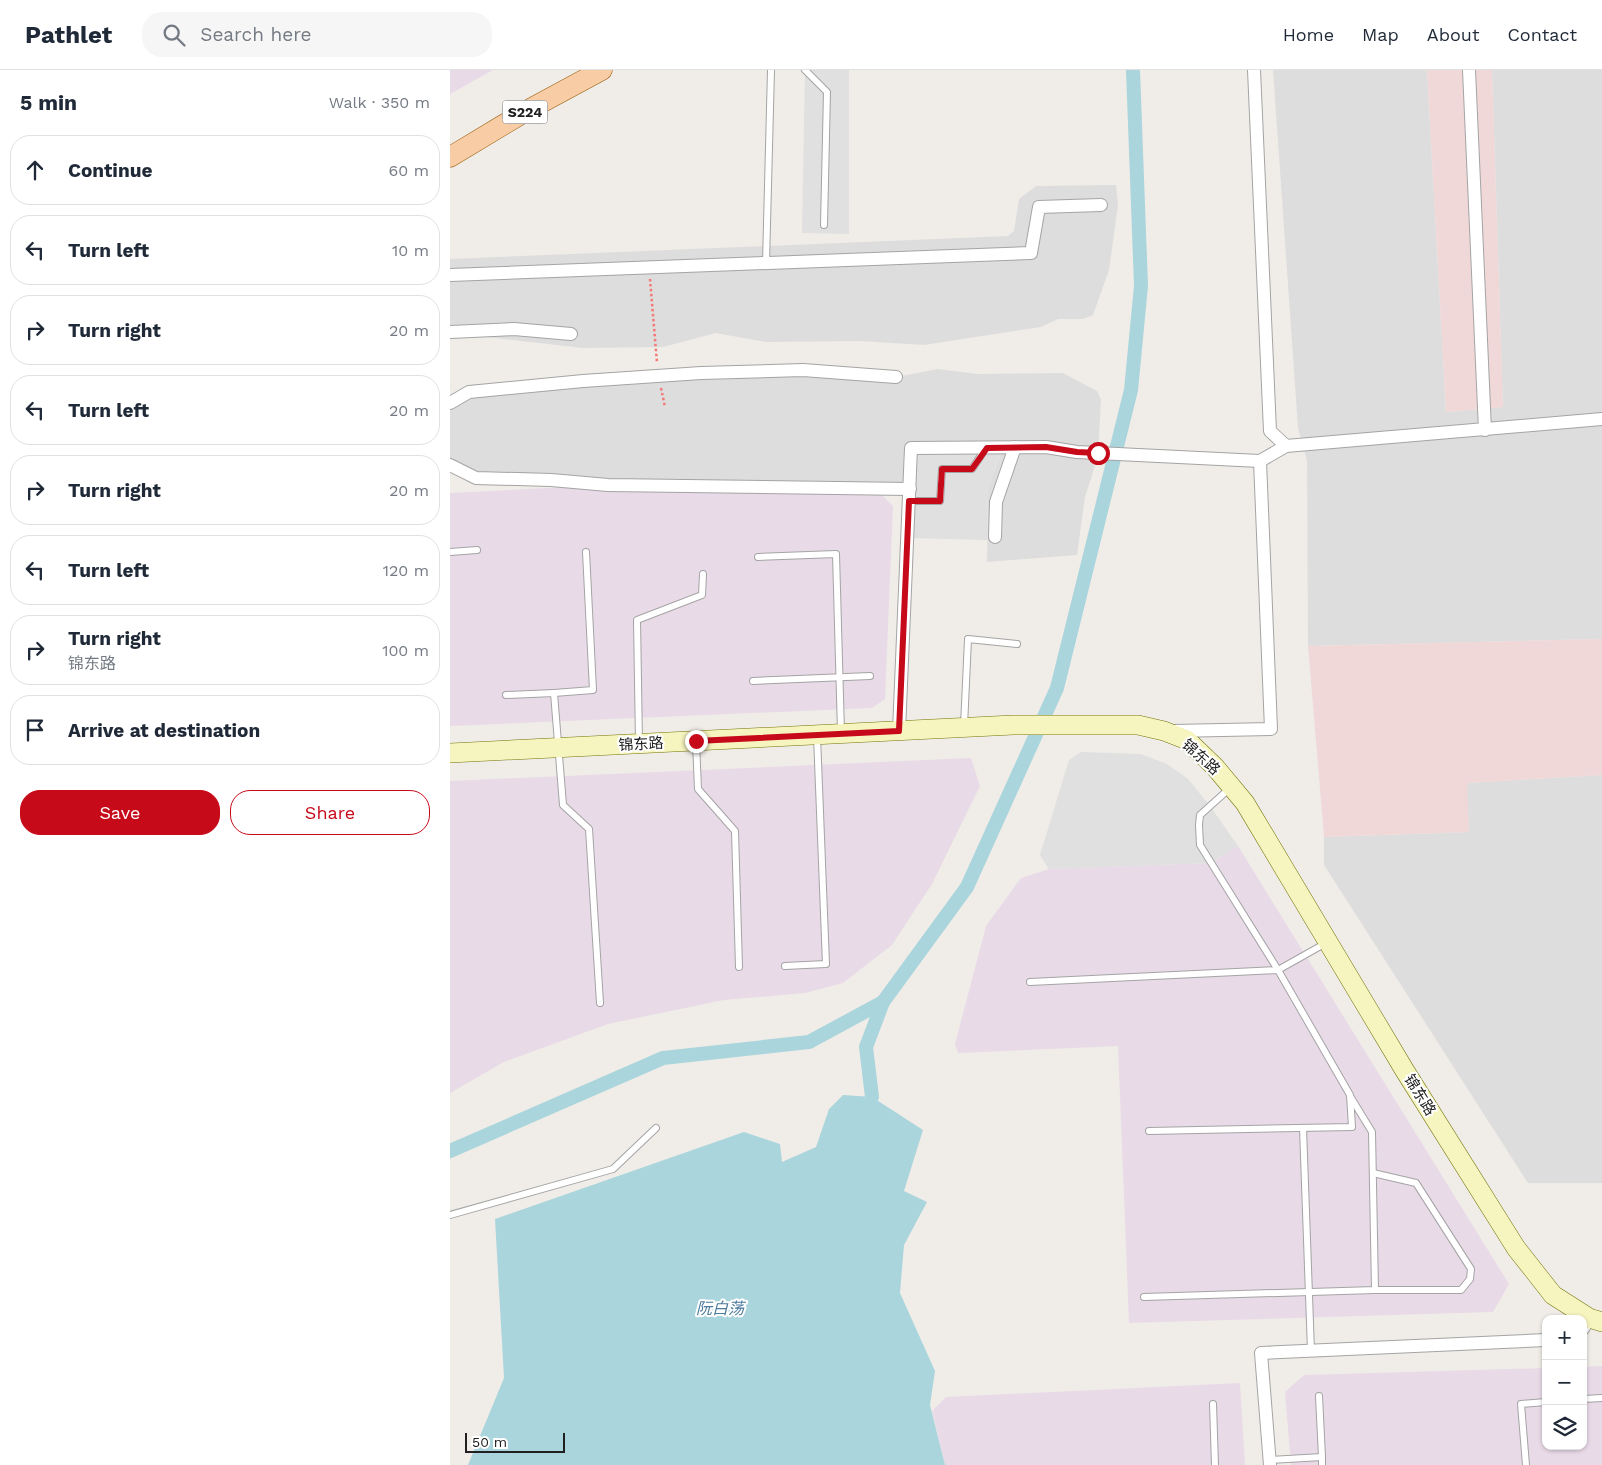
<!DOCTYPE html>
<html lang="en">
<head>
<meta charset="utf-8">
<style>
  body { margin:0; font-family:"Work Sans","Noto Sans SC",sans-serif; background:#f6f6f7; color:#1f2937 }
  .controls { position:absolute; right:15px; bottom:15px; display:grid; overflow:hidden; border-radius:10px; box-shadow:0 1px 4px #0004 }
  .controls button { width:45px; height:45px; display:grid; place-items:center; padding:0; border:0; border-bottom:1px solid #e0e1e3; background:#fff; color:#1f2937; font:25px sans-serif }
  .scale { position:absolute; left:15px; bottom:12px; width:100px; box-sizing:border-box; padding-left:5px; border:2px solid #202020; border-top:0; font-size:14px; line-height:18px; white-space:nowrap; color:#202020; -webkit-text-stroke:4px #fff; paint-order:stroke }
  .stop { position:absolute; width:15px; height:15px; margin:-11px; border:4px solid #c70a1a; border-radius:50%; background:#fff }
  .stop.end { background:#c70a1a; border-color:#fff; box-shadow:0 1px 5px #0008 }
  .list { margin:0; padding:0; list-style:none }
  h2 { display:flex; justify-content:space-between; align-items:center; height:65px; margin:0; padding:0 20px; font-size:21px }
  h2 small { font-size:16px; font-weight:400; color:#747a83 }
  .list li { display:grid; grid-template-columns:32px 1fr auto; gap:15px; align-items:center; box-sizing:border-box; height:70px; margin:0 10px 10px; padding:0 10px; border:1px solid #e0e1e3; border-radius:20px }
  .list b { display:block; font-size:19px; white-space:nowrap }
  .list p { margin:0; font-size:16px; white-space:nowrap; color:#747a83 }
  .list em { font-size:16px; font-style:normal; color:#747a83 }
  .actions { display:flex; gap:10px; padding:15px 20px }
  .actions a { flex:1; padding:11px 0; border:1px solid #c70a1a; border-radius:20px; text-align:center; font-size:18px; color:#c70a1a }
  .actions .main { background:#c70a1a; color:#fff }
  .icon { flex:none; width:28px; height:28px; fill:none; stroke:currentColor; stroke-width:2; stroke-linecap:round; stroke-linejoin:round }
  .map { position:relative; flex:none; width:1152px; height:1395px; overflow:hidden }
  header { display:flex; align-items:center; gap:30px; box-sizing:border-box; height:70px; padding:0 25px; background:#fff; border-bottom:1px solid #e0e1e3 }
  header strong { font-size:24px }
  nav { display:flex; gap:28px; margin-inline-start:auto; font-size:18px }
  .search { width:350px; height:45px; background:#f6f6f7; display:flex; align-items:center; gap:12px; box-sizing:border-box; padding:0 18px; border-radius:20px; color:#747a83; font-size:19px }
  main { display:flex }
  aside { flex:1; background:#fff }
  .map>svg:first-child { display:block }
  .residential { fill:#deddde }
  .commercial { fill:#f0d8d9 }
  .industrial { fill:#e9dae8 }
  .parking { fill:#e0e0e0 }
  .water { fill:#aad5dc }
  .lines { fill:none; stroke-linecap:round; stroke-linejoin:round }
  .canal { stroke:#aad5dc; stroke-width:14 }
  .service-casing { stroke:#a4a4a4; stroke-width:8 }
  .minor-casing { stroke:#a4a4a4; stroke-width:14 }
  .secondary-casing { stroke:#72740b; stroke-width:20 }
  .primary-casing { stroke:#955a08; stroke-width:21 }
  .path { stroke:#f37876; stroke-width:2.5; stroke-dasharray:2.5 2.5; stroke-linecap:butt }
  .service { stroke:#fff; stroke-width:6 }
  .minor { stroke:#fff; stroke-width:12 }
  .secondary { stroke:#f7f5bf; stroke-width:19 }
  .primary { stroke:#f8cda5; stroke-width:20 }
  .route { stroke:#c70a1a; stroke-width:6 }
  .labels { text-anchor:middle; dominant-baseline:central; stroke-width:4; stroke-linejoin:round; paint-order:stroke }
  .shield { fill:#fff; stroke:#636363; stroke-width:1 }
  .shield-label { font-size:14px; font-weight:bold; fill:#202020 }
  .street-label { font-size:15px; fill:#202020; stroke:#fff }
  .water-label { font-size:16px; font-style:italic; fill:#4b7a9c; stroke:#fff }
</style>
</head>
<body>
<header>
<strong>Pathlet</strong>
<div class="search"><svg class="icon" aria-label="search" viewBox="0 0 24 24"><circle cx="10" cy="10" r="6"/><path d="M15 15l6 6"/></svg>Search here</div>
<nav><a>Home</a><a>Map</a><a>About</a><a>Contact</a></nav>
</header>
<main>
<aside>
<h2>5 min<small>Walk · 350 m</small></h2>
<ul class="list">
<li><svg class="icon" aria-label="ahead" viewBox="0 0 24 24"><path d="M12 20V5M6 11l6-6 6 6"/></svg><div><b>Continue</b></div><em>60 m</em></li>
<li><svg class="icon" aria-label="left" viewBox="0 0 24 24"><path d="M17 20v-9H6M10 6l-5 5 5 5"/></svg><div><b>Turn left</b></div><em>10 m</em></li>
<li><svg class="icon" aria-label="right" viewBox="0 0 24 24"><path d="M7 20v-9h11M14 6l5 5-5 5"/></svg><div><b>Turn right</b></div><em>20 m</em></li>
<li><svg class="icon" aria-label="left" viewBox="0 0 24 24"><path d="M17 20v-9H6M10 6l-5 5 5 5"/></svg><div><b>Turn left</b></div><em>20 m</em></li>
<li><svg class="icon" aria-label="right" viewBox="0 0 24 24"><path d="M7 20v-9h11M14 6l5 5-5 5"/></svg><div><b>Turn right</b></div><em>20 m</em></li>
<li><svg class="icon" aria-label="left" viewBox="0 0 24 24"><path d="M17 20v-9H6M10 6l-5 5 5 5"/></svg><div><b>Turn left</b></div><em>120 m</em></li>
<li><svg class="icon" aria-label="right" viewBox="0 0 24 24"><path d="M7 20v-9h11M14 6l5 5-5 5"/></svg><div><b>Turn right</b><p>锦东路</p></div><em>100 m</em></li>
<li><svg class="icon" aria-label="arrive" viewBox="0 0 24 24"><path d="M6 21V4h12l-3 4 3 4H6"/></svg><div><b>Arrive at destination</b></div></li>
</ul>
<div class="actions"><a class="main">Save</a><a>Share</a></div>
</aside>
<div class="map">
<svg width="1152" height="1395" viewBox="0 0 1152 1395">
  <rect width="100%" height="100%" fill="#f0ede8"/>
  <g class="residential">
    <polygon points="823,0 977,0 996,342 1053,337 1042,0 1152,0 1152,569 858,576 857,391 848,358"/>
    <polygon points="666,115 668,135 659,200 643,245 633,249 608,249 591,257 474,275 410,271 315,272 266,263 213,277 133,278 0,263 0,189 558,166 564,161 569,129 586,116"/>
    <polygon points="488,299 528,304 613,303 647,321 651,330 648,383 644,399 635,427 627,485 537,492 538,417 553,378 460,419 26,408 0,395 0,333 19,322 208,305 446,307"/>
    <polygon points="1152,705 1152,1113 1078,1113 874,795 874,767 1019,762 1016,713"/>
  </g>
  <g class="commercial">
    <polygon points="977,0 1042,0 1053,337 996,342"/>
    <polygon points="1152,569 1152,705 1017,713 1019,762 874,767 858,576"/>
  </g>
  <g class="industrial">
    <polygon points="0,0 43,0 0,24"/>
    <polygon points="158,415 425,418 443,436 435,629 422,638 0,656 0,423"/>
    <polygon points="521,688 530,716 482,814 442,875 393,913 355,923 274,930 158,954 54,992 0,1023 0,711"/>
    <polygon points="788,776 1059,1214 1043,1242 679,1253 668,976 508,983 505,974 536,856 571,808 599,799 761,793"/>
    <polygon points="1152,1296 1152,1395 841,1395 835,1322 854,1305 1096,1298 1096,1376 1133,1376 1133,1297"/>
    <polygon points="790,1313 795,1395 495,1395 482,1341 496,1327"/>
  </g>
  <g class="parking">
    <polygon points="355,0 399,0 399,164 352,163"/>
    <polygon points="553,377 538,417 537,470 457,468 461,378"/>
    <polygon points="631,682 691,684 717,694 738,709 760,736 788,776 761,793 599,799 590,785 619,690"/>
  </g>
  <polygon class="water" points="393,1025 422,1027 473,1060 454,1121 477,1132 454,1175 450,1223 485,1301 480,1335 495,1395 18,1395 54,1308 45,1149 294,1062 330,1074 332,1092 366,1077 379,1039"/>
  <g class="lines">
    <g class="canal">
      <polyline points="422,1027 416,977 433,932"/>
      <polyline points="0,1081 213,988 359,972 433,932 517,817 607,618 681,320 691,216 683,0"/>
    </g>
    <g class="service-casing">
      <g id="service">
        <polyline points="355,0 377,22 374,155"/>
        <polyline points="316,193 321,0"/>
        <polyline points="459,431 490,431 492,399 522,399 536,378"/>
        <polyline points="0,482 27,480"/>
        <polyline points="308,487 386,484 391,662"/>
        <polyline points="303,611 420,606"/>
        <polyline points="104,623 143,620 136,482"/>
        <polyline points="56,625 104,623 113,735 139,759 150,933"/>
        <polyline points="514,656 518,569 567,574"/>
        <polyline points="246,672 248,719 285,761 289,897"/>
        <polyline points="189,673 187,550 252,525 253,504"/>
        <polyline points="335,896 376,894 367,666"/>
        <polyline points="580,912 828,900 876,873"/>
        <polyline points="853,1058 861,1281"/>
        <polyline points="699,1061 902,1057 900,1025 828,900 750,775 749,755 750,745 779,719"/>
        <polyline points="923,1103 966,1113 1021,1199 1020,1209 1011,1220 925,1220"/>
        <polyline points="0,1145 163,1099 206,1058"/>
        <polyline points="694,1227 925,1220 922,1062 900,1026"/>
        <polyline points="869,1326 872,1387"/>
        <polyline points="1133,1329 1152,1328"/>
        <polyline points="763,1334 765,1395"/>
        <polyline points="820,1390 872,1387 872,1395"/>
        <polyline points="1076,1395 1071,1334 1096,1332"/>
      </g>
    </g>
    <g class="minor-casing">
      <g id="minor">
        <polyline points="804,0 820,361 836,376 1152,349"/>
        <polyline points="1019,0 1035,360"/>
        <polyline points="0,205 581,183 589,137 651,135"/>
        <polyline points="0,262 64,259 121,264"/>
        <polyline points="0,333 19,322 133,311 251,303 353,300 446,307"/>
        <polyline points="0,395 26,408 101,410 158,415 460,419"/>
        <polyline points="545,467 546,432 565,377"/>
        <polyline points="449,661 461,378 596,377 627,382 810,391"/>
        <polyline points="723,661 821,659 810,391 836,376"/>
        <polyline points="1133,1259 1139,1248"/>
        <polyline points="820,1395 811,1283 1096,1270"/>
      </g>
    </g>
    <g class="secondary-casing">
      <polyline id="secondary" points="0,683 563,655 688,655 714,661 737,670 765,697 795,733 955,1001 1066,1178 1103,1225 1139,1248 1152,1252"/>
    </g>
    <g class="primary-casing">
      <polyline id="primary" points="0,87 78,40 152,0"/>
    </g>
    <g class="path">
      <polyline points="200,209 207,293"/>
      <polyline points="211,318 215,337"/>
    </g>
    <use href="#service" class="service"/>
    <use href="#minor" class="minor"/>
    <use href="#secondary" class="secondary"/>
    <use href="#primary" class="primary"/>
  </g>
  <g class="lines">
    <polyline class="route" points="246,671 449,661 459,431 490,431 492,399 522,399 537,378 596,377 627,382 648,383"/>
  </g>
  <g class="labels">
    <rect class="shield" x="52.5" y="30.5" width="45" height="23" rx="4"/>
    <g class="shield-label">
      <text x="75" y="42">S224</text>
    </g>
    <g class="street-label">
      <text transform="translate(191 674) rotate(-3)">锦东路</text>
      <text transform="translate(751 687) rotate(42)">锦东路</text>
      <text transform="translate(970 1025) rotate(58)">锦东路</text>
    </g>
    <g class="water-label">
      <text x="270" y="1238">阮白荡</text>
    </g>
  </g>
</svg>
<div class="controls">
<button>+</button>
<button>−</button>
<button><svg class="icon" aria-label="layers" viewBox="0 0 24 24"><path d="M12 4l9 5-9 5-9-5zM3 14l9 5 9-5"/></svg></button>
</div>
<div class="scale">50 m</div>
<div class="stop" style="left:648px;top:383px"></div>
<div class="stop end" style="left:246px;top:671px"></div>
</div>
</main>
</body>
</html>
